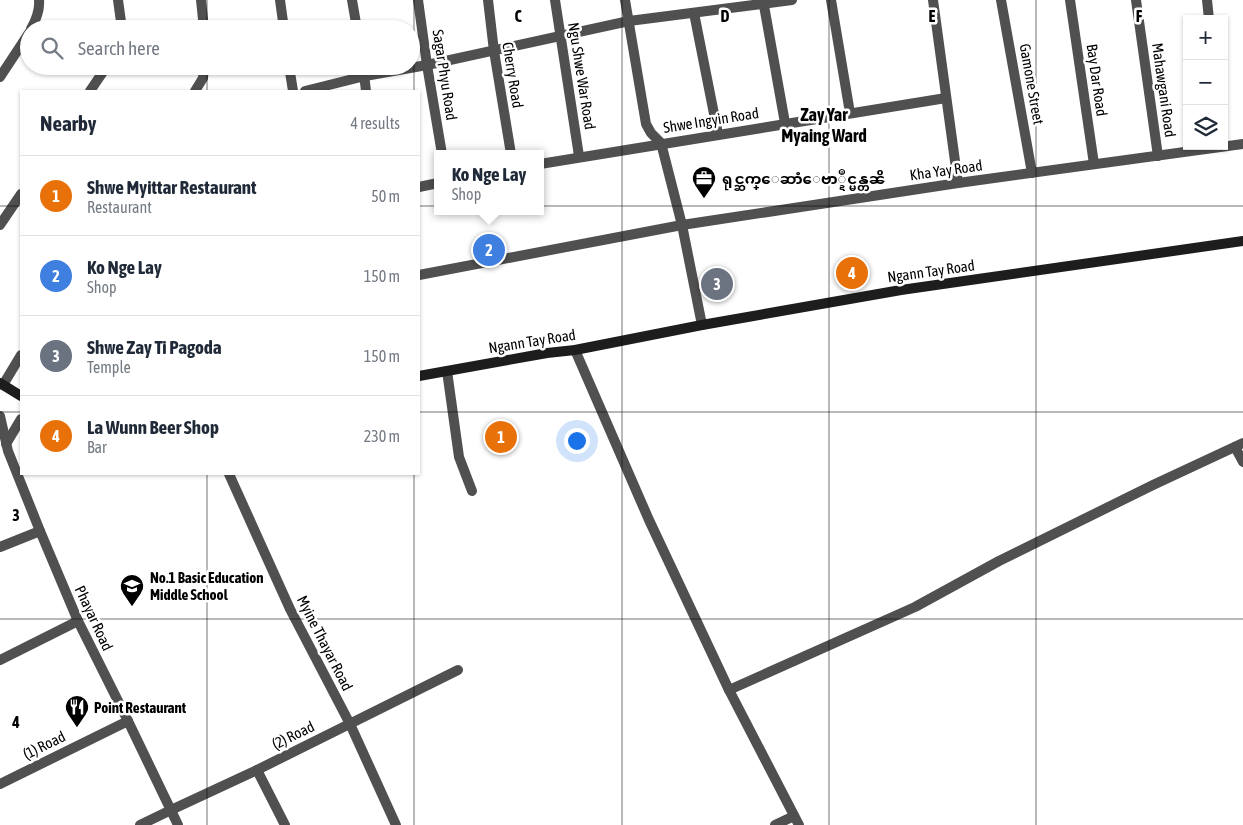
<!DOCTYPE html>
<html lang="en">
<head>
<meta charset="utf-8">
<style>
  body { margin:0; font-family:"Asap Condensed","Noto Sans Myanmar",sans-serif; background:#f2f2f3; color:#1f2937 }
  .controls { position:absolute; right:15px; top:15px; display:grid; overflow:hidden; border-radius:0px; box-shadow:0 1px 4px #0004 }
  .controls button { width:45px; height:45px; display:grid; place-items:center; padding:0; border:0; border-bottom:1px solid #e0e1e3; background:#fff; color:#1f2937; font:25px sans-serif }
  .you { position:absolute; left:576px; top:440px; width:18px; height:18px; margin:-12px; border:4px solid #fff; border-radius:50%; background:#1a73e8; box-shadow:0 0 0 8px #1a73e833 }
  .badge { display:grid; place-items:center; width:32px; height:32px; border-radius:50%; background:#0b8043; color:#fff; font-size:16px; font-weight:700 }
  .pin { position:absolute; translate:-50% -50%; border:2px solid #fff; box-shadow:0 1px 5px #0006 }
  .popup { position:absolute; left:434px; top:150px; width:110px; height:65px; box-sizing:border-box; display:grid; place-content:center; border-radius:0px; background:#fff; filter:drop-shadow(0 1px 4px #0005); font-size:16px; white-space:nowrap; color:#747a83 }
  .popup b { font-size:19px; color:#1f2937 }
  .popup::after { content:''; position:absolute; left:50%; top:100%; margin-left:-10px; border:10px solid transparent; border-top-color:#fff }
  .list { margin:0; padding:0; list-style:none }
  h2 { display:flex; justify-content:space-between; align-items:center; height:65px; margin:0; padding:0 20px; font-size:21px }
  h2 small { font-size:16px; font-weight:400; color:#747a83 }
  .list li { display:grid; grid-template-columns:32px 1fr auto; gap:15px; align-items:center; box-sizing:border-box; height:80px; padding:0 20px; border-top:1px solid #e0e1e3 }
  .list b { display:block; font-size:19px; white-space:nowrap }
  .list p { margin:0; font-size:16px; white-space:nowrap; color:#747a83 }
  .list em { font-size:16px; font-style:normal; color:#747a83 }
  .icon { flex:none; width:28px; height:28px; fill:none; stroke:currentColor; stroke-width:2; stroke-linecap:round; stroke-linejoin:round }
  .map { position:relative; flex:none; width:1243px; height:825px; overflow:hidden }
  .search { position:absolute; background:#fff; box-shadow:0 1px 4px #0004; left:20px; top:20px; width:400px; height:55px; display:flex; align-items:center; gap:12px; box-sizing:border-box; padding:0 18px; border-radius:28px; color:#747a83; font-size:19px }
  .panel { position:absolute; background:#fff; box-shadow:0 1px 4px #0004; left:20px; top:90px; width:400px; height:385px; border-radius:0px }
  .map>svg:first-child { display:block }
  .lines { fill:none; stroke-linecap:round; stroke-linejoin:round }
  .minor { stroke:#505050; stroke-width:10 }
  .secondary { stroke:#1d1d1d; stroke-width:10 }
  .grid { fill:none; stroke:#000; stroke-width:1; stroke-opacity:0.55 }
  .labels { text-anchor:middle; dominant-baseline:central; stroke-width:5; stroke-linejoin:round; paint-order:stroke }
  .street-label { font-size:15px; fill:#000; stroke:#fff }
  .poi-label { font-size:15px; font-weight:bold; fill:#000; stroke:#fff; text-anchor:start }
  .quarter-label { font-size:18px; font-weight:bold; fill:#000; stroke:#fff }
  .grid-label { font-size:16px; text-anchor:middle; font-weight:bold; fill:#000; stroke:#fff; stroke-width:5; stroke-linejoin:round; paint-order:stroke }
</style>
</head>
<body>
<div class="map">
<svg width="1243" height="825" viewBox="0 0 1243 825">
  <rect width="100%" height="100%" fill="#fff"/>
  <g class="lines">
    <g class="minor">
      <polyline points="118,0 122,29"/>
      <polyline points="201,0 204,29"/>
      <polyline points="280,0 284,29"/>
      <polyline points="352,0 357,29"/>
      <polyline points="418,0 427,65 442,154"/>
      <polyline points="488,0 494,51 511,154"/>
      <polyline points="555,0 579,156"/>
      <polyline points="625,0 646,124 651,133 661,143 682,225 702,325"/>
      <polyline points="763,0 785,123"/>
      <polyline points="831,0 850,113"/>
      <polyline points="933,0 958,183"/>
      <polyline points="1001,0 1032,173"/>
      <polyline points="1070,0 1094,164"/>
      <polyline points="1136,0 1158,156"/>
      <polyline points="1207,0 1209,19"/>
      <polyline points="694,13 718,134"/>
      <path d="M31 29C36 20 40 10 39 0"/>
      <polyline points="289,66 293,91"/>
      <polyline points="363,66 366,91"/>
      <polyline points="0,77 29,33"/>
      <polyline points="90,91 107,66"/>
      <polyline points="195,91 203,78 204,66"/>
      <polyline points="305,91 365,76 427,65 629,21 792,0"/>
      <polyline points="540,164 946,98"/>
      <polyline points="419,187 438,183"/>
      <polyline points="0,225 21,194"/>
      <polyline points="419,275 682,225 958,183 1243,144"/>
      <polyline points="575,350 649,520 729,690 799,825"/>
      <polyline points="447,371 459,457 472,491"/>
      <polyline points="3,385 21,355"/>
      <polyline points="0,416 8,451 40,531 78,621 128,721 178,825"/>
      <polyline points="6,444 21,419"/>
      <polyline points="1235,447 1243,462"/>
      <polyline points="229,474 290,609 350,724 396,825"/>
      <polyline points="0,547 40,531"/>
      <polyline points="0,660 78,621"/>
      <polyline points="729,690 915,607 999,561 1153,485 1243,443"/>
      <polyline points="257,770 285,825"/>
      <polyline points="0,784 128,721"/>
      <polyline points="140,825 171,810 257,770 458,670"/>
      <polyline points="775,825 794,816"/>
    </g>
    <g class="secondary">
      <polyline points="419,376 547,353 575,350 702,325 901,290 1243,241"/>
      <polyline points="0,383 21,396"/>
    </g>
  </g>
  <path class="grid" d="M207 0V29M414 0V91M622 0V825M829 0V825M1036 0V825M207 66V91M0 206H21M419 206H1243M0 412H21M419 412H1243M207 474V825M414 474V825M0 619H1243"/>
  <defs>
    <g id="office-pin" transform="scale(1.25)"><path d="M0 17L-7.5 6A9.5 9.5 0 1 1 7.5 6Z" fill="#000" stroke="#fff"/><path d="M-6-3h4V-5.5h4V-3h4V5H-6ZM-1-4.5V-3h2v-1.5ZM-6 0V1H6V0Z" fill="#fff"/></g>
    <g id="school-pin" transform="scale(1.25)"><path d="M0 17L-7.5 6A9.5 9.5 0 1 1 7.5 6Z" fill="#000" stroke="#fff"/><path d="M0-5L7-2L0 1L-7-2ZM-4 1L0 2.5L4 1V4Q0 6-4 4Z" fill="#fff"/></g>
    <g id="restaurant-pin" transform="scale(1.25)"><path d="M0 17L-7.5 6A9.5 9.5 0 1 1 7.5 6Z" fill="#000" stroke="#fff"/><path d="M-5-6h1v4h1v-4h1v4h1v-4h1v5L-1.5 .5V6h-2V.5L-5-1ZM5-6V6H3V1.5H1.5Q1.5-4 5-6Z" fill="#fff"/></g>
  </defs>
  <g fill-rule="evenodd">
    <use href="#office-pin" x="704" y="178"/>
    <use href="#school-pin" x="132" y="586"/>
    <use href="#restaurant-pin" x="77" y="707"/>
  </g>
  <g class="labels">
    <g class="street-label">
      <text transform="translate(445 75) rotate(81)">Sagar Phyu Road</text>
      <text transform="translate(513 75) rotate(81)">Cherry Road</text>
      <text transform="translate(582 76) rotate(81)">Ngu Shwe War Road</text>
      <text transform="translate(1097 80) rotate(82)">Bay Dar Road</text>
      <text transform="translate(1032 84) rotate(80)">Gamone Street</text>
      <text transform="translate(1164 90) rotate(82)">Mahawgani Road</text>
      <text transform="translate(711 120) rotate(-9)">Shwe Ingyin Road</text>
      <text transform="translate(946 170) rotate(-8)">Kha Yay Road</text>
      <text transform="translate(931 271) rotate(-8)">Ngann Tay Road</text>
      <text transform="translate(532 341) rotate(-9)">Ngann Tay Road</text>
      <text transform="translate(94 618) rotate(65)">Phayar Road</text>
      <text transform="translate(325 643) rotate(63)">Myine Thayar Road</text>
      <text transform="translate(293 735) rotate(-26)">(2) Road</text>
      <text transform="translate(44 745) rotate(-26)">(1) Road</text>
    </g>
    <g class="poi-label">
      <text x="722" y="178">ရုင္ဆက္ေဆာံေဗာ္ဍဳင္မန္တၼိ</text>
      <text x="150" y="577">No.1 Basic Education<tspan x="150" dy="17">Middle School</tspan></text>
      <text x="94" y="707">Point Restaurant</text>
    </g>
    <g class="quarter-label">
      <text x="824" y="114">Zay Yar<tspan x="824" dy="21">Myaing Ward</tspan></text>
    </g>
  </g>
  <g class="grid-label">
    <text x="518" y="22">C</text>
    <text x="725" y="22">D</text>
    <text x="932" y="22">E</text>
    <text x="1139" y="22">F</text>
    <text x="16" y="521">3</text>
    <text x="16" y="728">4</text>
  </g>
</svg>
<div class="controls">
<button>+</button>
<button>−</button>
<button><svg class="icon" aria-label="layers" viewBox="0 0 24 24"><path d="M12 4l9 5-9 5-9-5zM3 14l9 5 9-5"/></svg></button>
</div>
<div class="you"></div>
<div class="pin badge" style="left:501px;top:437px;background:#e8710a">1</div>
<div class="pin badge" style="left:489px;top:250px;background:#3f7fe0">2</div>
<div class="popup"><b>Ko Nge Lay</b>Shop</div>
<div class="pin badge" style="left:717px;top:284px;background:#6b7280">3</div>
<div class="pin badge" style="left:852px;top:273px;background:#e8710a">4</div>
<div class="search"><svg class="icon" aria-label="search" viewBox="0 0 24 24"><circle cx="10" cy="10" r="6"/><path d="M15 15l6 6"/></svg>Search here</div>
<section class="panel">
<h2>Nearby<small>4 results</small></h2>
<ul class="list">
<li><span class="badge" style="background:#e8710a">1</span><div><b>Shwe Myittar Restaurant</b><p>Restaurant</p></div><em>50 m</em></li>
<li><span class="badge" style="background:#3f7fe0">2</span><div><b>Ko Nge Lay</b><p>Shop</p></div><em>150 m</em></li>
<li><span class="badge" style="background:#6b7280">3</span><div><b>Shwe Zay Ti Pagoda</b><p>Temple</p></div><em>150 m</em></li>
<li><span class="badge" style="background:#e8710a">4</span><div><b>La Wunn Beer Shop</b><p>Bar</p></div><em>230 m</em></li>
</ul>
</section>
</div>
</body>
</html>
